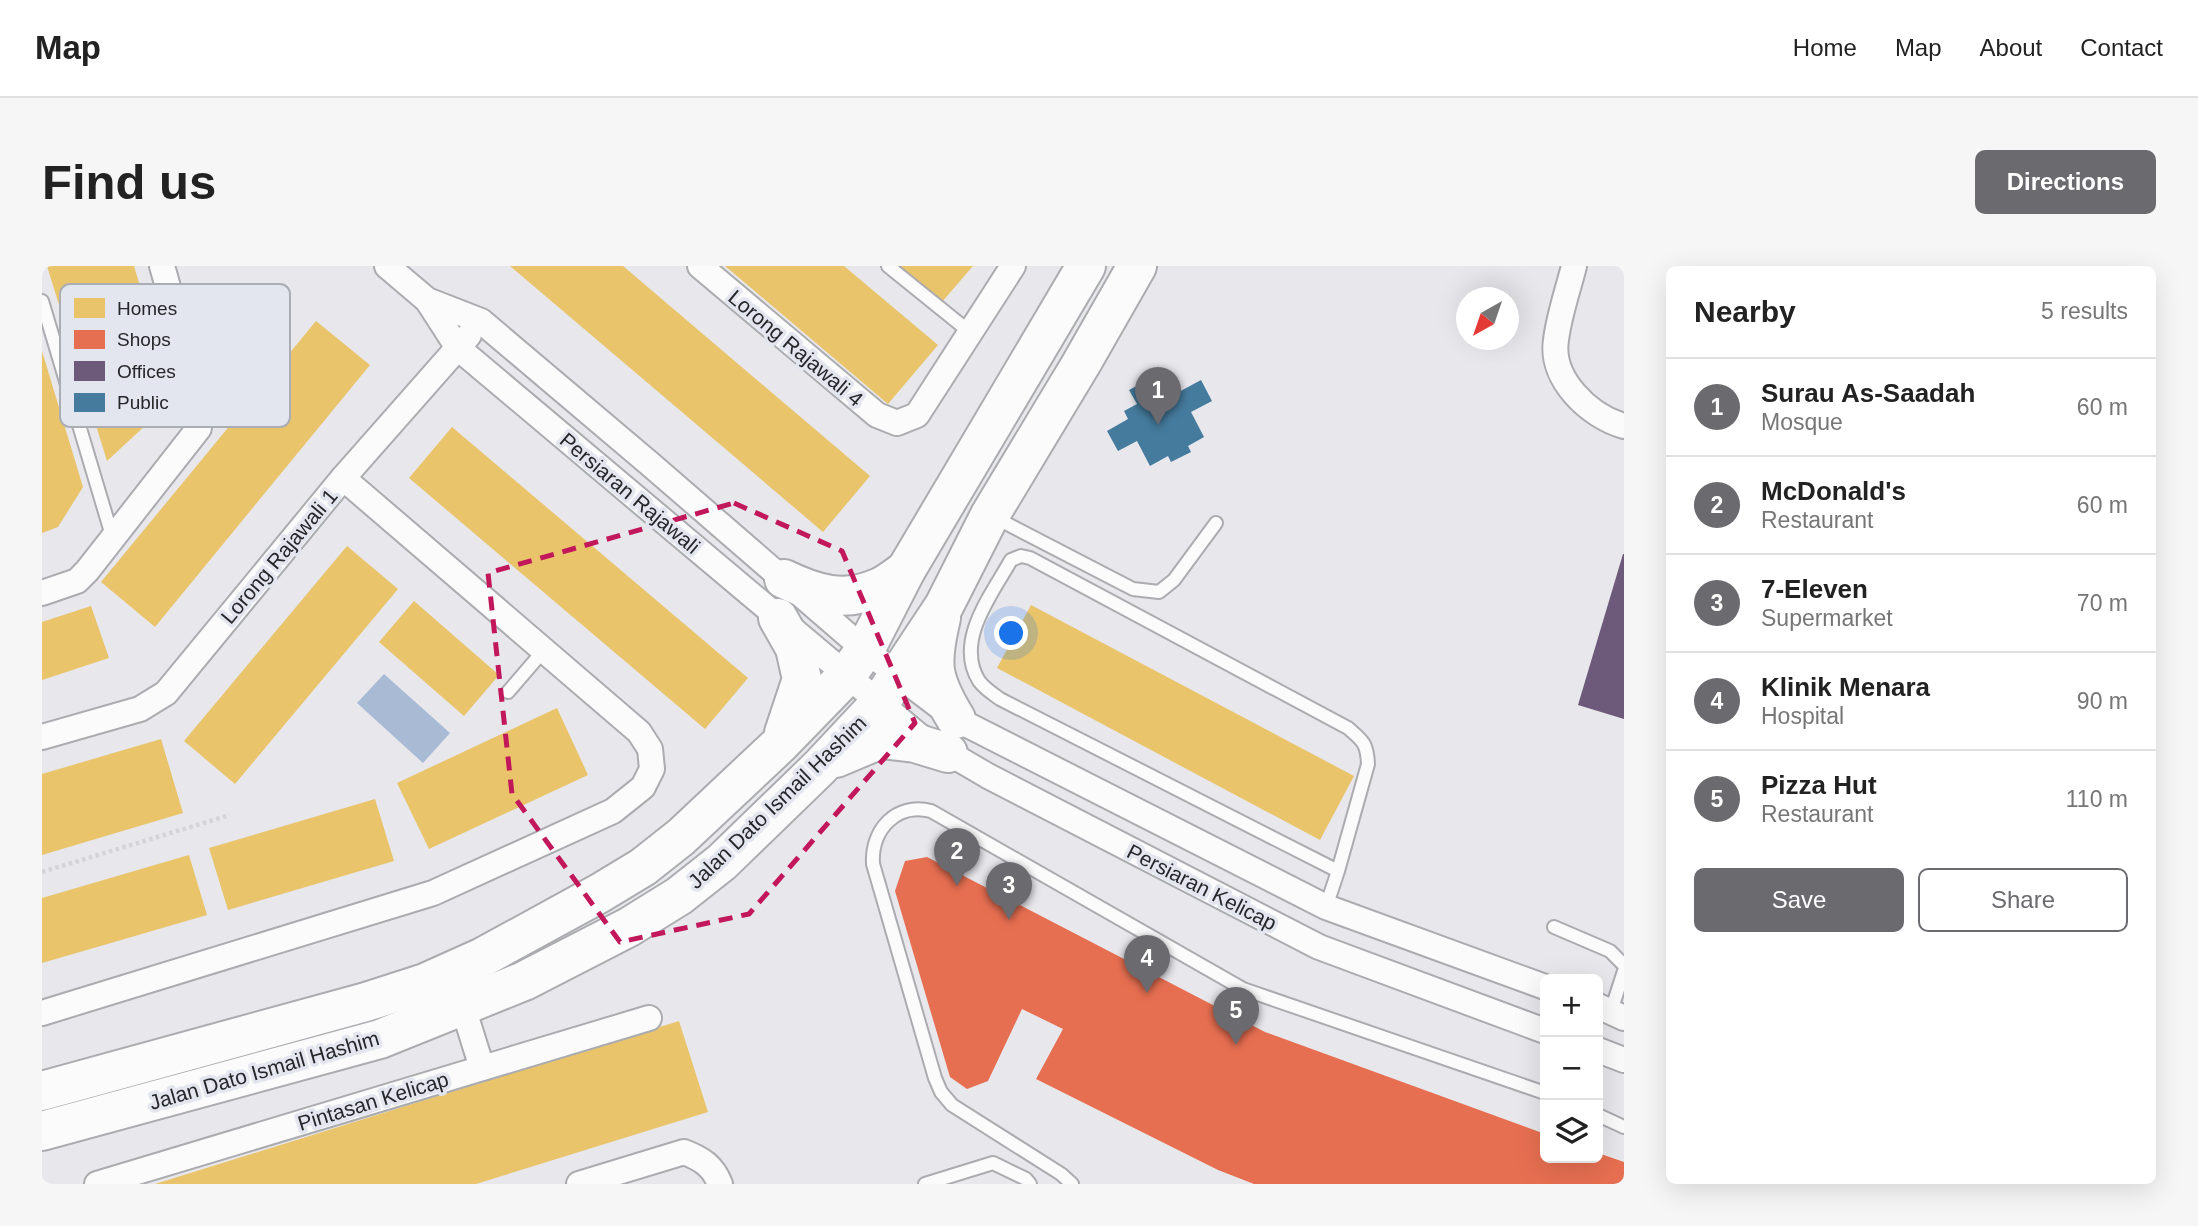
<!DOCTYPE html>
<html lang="en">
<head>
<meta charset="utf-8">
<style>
  body { margin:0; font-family:Arial,sans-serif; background:#f6f6f6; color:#222 }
  .controls { position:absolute; right:21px; bottom:21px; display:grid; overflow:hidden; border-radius:10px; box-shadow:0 7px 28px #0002 }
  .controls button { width:63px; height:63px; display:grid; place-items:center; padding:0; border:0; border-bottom:2px solid #e0e0e0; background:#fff; color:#222; font:35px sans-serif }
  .compass { position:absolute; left:1414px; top:21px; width:63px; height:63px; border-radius:50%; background:#fff; box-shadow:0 7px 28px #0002; rotate:220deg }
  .you { position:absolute; left:970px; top:368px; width:24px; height:24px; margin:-18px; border:5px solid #fff; border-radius:50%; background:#1a73e8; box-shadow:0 0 0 10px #1a73e833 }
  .badge { display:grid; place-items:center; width:46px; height:46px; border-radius:50%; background:#6a6a6f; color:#fff; font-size:23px; font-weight:700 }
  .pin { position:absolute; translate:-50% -58px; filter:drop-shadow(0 2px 4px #0008) }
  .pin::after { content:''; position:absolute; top:37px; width:24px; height:21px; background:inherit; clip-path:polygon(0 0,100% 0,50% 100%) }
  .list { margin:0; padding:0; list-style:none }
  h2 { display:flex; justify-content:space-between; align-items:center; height:91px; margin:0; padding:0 28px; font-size:30px }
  h2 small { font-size:23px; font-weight:400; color:#767676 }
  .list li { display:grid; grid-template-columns:46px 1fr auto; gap:21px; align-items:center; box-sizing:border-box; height:98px; padding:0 28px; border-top:2px solid #e0e0e0 }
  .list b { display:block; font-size:26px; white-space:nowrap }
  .list p { margin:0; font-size:23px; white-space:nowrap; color:#767676 }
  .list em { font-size:23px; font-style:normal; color:#767676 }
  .actions { display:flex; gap:14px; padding:21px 28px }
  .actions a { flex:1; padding:16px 0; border:2px solid #6a6a6f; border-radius:10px; text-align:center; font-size:24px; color:#6a6a6f }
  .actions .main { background:#6a6a6f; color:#fff }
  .icon { flex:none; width:38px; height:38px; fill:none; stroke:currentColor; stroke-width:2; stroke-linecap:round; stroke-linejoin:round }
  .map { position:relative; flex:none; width:1582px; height:918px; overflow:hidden; border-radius:10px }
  header { display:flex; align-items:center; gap:42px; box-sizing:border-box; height:98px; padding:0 35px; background:#fff; border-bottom:2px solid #e0e0e0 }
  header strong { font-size:33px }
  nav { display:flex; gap:38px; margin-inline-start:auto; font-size:24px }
  .intro { display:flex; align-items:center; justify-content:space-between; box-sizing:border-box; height:168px; padding:0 42px }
  h1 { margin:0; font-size:49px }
  .button { padding:18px 32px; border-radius:10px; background:#6a6a6f; color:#fff; font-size:24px; font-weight:700 }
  main { display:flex; gap:42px; padding:0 42px }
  aside { flex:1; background:#fff; border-radius:10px; box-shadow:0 7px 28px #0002 }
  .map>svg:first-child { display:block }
  .water { fill:#a9bad5 }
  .homes { fill:#e9c46a }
  .shops { fill:#e76f51 }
  .offices { fill:#6d597a }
  .public { fill:#457b9d }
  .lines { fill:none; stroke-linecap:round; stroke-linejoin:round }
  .lane-casing { stroke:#abacb0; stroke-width:16 }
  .street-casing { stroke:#abacb0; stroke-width:28 }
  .primary-casing { stroke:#abacb0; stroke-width:42 }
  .path { stroke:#d3d4d6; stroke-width:4.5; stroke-dasharray:3.5 3.5; stroke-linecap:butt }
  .lane { stroke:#fbfbfc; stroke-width:12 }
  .street { stroke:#fbfbfc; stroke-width:24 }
  .primary { stroke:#fbfbfc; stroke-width:38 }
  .marked { fill:none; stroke:#c2185b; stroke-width:5; stroke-dasharray:14 9; stroke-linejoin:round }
  .labels { text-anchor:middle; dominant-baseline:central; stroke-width:7; stroke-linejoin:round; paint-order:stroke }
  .street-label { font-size:21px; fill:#26272b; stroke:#e4e6ef }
  .key { fill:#e4e6ef; stroke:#abadb4; stroke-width:2 }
  .key-label { font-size:19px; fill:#26272b }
</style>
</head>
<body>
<header>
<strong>Map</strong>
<nav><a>Home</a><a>Map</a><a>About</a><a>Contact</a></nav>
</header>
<div class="intro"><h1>Find us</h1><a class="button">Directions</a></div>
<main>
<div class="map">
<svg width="1582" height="918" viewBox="0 0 1582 918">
  <rect width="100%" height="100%" fill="#e7e7ec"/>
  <polygon class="water" points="342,408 408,467 381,497 315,437"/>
  <g class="homes">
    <polygon points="5,0 92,0 132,133 65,195"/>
    <polygon points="468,0 581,0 828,210 781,266"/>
    <polygon points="683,0 802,0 896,79 846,138"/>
    <polygon points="858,0 931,0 900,36"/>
    <polygon points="274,55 328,99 113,361 59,316"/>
    <polygon points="0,85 41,221 16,261 0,267"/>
    <polygon points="410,161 706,412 663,463 367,212"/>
    <polygon points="305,280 356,323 193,518 142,475"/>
    <polygon points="372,335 457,409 422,450 337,376"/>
    <polygon points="989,339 1312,510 1278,574 955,402"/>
    <polygon points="49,340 67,392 0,414 0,356"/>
    <polygon points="515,442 546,509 387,583 355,517"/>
    <polygon points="119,473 141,547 0,589 0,508"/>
    <polygon points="333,533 352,595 186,644 167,582"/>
    <polygon points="147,589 165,649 0,697 0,632"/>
    <polygon points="637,755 666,846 434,918 113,918"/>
  </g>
  <polygon class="shops" points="885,591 1223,766 1503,868 1503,892 1556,892 1556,887 1582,896 1582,918 1212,918 1176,904 994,813 1021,763 980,743 946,815 925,823 908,811 853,625 863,595"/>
  <polygon class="offices" points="1581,288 1582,288 1582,453 1536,439"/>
  <polygon class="public" points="1113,110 1121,125 1132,119 1135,127 1159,114 1170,135 1149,146 1162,171 1146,180 1149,186 1129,196 1126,190 1108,200 1095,175 1076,185 1065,165 1086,153 1082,145 1095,138 1087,124"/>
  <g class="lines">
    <g class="lane-casing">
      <g id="lane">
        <polyline points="846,0 929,67"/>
        <polyline points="0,35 71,273"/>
        <polyline points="952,251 1091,323 1117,326 1132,314 1174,257"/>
        <polyline points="466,426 503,383"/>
        <path d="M1284 641 1296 605 958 433C951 428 942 422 937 415 912 375 950 328 969 294L979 290 988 292 1306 462C1321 475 1325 477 1326 498L1296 605"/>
        <polyline points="1512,661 1568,685 1582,699"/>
        <polyline points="1569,745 1582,705"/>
        <polyline points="1556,849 1582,861"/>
        <polyline points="883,918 951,897 984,913 988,918"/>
        <path d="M1030 918 1019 908 910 839 899 826 893 812 831 598C829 564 854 536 889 545L1201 723 1503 827"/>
      </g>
    </g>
    <g class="street-casing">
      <g id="street">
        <polyline points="345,0 385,34 416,82 876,469 946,510 1277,681 1503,765"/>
        <polyline points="658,0 835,149 855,157 875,149 971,0"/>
        <path d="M1532 0C1526 24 1517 49 1514 74 1508 113 1547 150 1582 160"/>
        <polyline points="385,34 439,55 608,198 823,384 914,453 1284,641 1503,721"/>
        <polyline points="0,327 35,315 45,305 157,162 157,130 120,0"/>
        <polyline points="0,471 98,443 124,427 301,212 427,69"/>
        <polyline points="1556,740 1582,752"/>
        <polyline points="421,741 440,802"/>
        <polyline points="0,747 391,627 571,545 601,521 610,503 608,483 597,466 301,212"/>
        <polyline points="1556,784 1582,794"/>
        <polyline points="55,918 607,752"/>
        <path d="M537 918 642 886C660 893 671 900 678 918"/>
      </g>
    </g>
    <g class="primary-casing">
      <g id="primary">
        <path d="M742 313C773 328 802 337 836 322 846 318 855 310 864 304"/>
        <polyline points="736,352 753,382 760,413 742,467"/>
        <path d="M899 352C888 398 889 412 914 453"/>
        <polyline points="794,492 839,473 873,477 906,487"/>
        <polyline points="0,825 324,736 383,717 441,691 558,627 601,601 639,571 737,479 804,410 823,384 864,304 1044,0"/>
        <polyline points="0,865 338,773 482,715 587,661 637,630 680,596 777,502 837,438 902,340 948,249 1039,98 1095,0"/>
      </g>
    </g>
    <polyline class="path" points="0,606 188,549"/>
    <use href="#lane" class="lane"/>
    <use href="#street" class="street"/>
    <use href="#primary" class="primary"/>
  </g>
  <path class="marked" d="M692 237 800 285 873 457 707 648 578 676 470 528 446 307Z"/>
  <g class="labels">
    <g class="street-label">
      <text transform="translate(754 82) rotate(40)">Lorong Rajawali 4</text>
      <text transform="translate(588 227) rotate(40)">Persiaran Rajawali</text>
      <text transform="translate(237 290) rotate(-50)">Lorong Rajawali 1</text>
      <text transform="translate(735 536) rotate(-44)">Jalan Dato Ismail Hashim</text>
      <text transform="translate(1160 621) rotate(27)">Persiaran Kelicap</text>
      <text transform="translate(222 804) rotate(-16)">Jalan Dato Ismail Hashim</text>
      <text transform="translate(331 835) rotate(-17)">Pintasan Kelicap</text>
    </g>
  </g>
  <rect x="18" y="18" width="230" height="143" rx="10" class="key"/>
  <rect x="32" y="32" width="31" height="20" fill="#e9c46a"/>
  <rect x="32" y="64" width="31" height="19" fill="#e76f51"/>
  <rect x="32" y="95" width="31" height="20" fill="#6d597a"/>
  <rect x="32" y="127" width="31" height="19" fill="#457b9d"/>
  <g class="key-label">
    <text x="75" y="49">Homes</text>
    <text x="75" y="80">Shops</text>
    <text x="75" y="112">Offices</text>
    <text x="75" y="143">Public</text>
  </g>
</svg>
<div class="controls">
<button>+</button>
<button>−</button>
<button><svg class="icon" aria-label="layers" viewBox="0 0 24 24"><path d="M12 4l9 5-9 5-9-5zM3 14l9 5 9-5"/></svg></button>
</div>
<svg class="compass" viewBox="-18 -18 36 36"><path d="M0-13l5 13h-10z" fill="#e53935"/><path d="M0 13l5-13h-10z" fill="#767676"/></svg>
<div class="you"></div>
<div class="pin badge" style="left:1116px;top:159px">1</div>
<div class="pin badge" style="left:915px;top:620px">2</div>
<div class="pin badge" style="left:967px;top:654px">3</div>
<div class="pin badge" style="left:1105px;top:727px">4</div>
<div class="pin badge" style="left:1194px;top:779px">5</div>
</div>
<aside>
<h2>Nearby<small>5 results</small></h2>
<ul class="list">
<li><span class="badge">1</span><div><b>Surau As-Saadah</b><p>Mosque</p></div><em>60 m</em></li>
<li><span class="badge">2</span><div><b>McDonald's</b><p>Restaurant</p></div><em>60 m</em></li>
<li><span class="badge">3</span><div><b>7-Eleven</b><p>Supermarket</p></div><em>70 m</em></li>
<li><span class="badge">4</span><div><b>Klinik Menara</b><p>Hospital</p></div><em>90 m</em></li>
<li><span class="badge">5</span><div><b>Pizza Hut</b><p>Restaurant</p></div><em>110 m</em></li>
</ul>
<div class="actions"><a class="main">Save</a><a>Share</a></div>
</aside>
</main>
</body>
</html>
